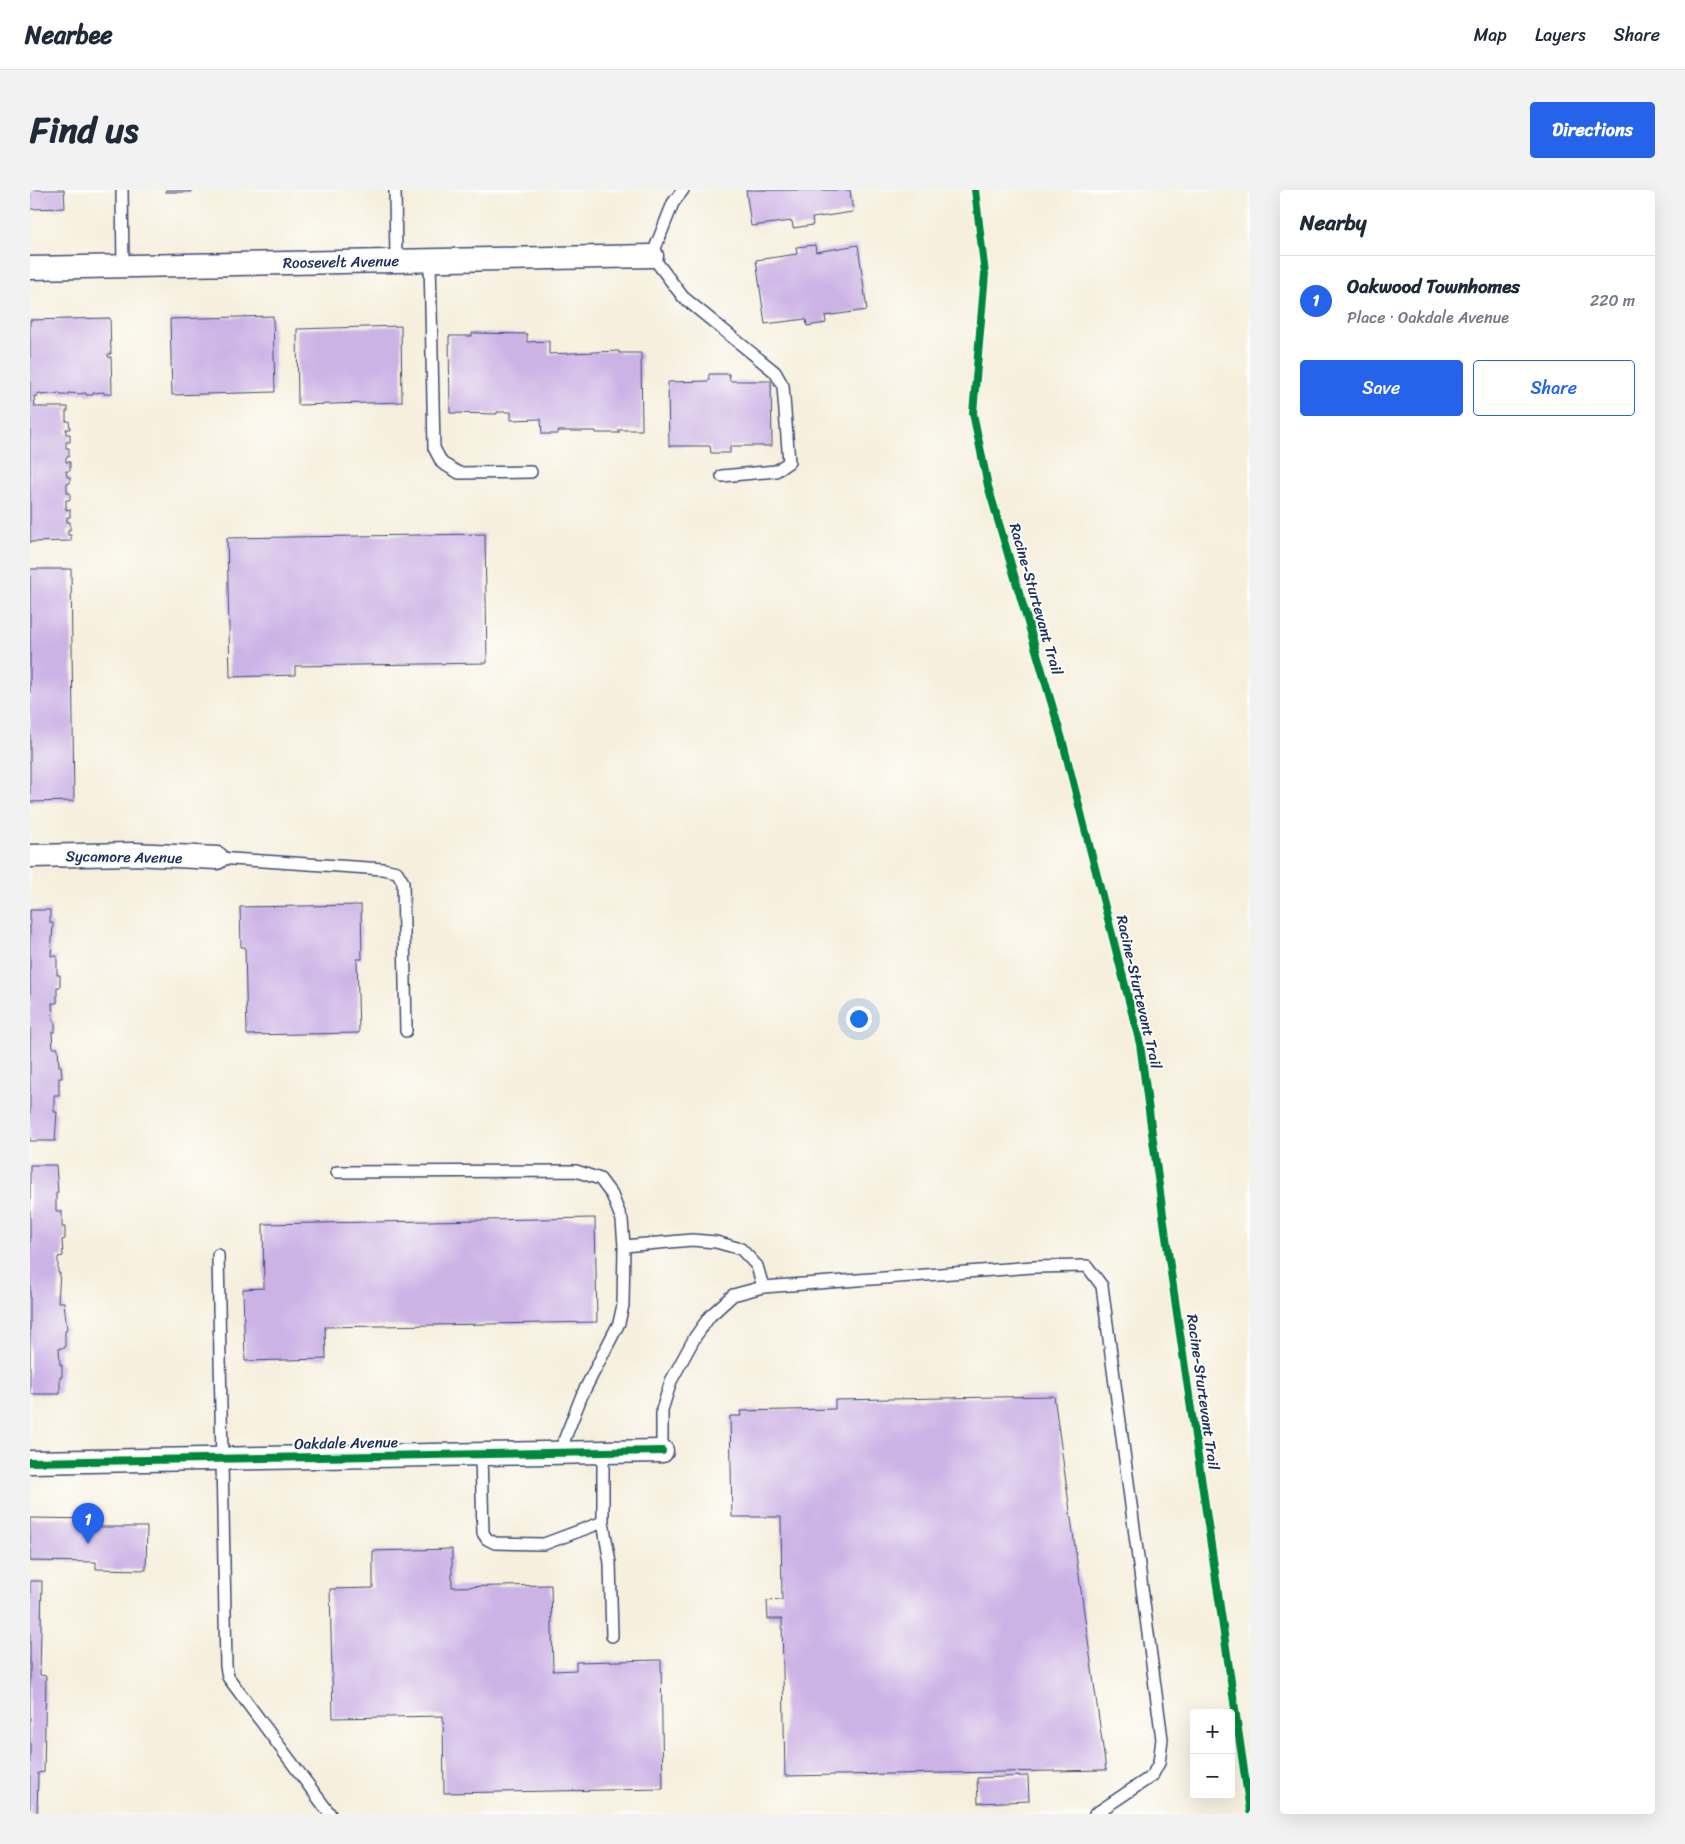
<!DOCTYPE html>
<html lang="en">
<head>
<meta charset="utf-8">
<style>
  body { margin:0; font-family:Sriracha,sans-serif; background:#f2f2f3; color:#1f2937 }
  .controls { position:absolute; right:15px; bottom:15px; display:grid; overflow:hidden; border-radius:5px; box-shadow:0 5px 20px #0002 }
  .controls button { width:45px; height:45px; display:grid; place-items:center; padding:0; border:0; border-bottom:1px solid #e0e1e3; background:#fff; color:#1f2937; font:25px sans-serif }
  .you { position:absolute; left:828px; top:828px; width:18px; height:18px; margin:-12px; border:4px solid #fff; border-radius:50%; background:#1a73e8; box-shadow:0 0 0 8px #1a73e833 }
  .badge { display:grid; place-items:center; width:32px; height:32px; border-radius:50%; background:#2563eb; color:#fff; font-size:16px; font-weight:700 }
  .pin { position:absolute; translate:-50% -41px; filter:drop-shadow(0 1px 2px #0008) }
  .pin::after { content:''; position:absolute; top:26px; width:18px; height:15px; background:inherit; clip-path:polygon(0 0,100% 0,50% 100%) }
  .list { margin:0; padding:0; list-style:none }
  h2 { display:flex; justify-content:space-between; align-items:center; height:65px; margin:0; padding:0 20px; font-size:21px }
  h2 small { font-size:16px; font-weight:400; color:#747a83 }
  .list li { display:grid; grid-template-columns:32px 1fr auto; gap:15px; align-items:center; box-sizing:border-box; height:90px; padding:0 20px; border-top:1px solid #e0e1e3 }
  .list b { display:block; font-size:19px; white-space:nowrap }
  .list p { margin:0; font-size:16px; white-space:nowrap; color:#747a83 }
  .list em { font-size:16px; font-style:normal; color:#747a83 }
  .actions { display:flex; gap:10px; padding:15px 20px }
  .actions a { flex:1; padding:11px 0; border:1px solid #2563eb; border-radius:5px; text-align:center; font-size:18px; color:#2563eb }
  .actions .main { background:#2563eb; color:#fff }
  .map { position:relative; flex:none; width:1220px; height:1624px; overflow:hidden; border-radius:5px }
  header { display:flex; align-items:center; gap:30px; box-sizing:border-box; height:70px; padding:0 25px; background:#fff; border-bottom:1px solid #e0e1e3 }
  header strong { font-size:24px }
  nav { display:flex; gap:28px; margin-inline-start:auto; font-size:18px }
  .intro { display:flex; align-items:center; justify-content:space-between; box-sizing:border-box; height:120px; padding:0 30px }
  h1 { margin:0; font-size:35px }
  .button { padding:12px 22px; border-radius:5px; background:#2563eb; color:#fff; font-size:18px; font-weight:700 }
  main { display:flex; gap:30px; padding:0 30px }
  aside { flex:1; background:#fff; border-radius:5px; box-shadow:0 5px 20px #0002 }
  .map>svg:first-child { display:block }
  .building { fill:#ccb3e6 }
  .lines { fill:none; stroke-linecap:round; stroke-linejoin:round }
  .service-casing { stroke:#3c4c71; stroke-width:14 }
  .minor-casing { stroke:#3c4c71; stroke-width:25 }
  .service { stroke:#fff; stroke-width:11 }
  .minor { stroke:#fff; stroke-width:22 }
  .cycleway-casing { stroke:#fdfcf7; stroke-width:11 }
  .cycleway { stroke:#00873e; stroke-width:8 }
  .labels { text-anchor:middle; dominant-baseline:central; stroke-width:4; stroke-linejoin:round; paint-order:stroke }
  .street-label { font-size:15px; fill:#1b2f5e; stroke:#fdfcf7 }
</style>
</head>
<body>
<header>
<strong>Nearbee</strong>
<nav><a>Map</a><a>Layers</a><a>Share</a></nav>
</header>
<div class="intro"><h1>Find us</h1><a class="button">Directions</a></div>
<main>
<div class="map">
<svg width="1220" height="1624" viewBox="0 0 1220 1624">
  <rect width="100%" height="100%" fill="#fdfcf7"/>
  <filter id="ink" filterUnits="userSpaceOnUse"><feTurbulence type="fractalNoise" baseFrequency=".02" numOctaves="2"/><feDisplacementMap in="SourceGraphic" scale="10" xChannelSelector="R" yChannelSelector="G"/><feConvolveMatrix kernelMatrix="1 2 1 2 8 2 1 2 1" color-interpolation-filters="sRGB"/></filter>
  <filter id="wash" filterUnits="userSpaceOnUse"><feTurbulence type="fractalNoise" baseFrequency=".0096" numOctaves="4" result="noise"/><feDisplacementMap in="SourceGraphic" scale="20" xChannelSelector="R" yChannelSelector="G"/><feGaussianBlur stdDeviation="1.12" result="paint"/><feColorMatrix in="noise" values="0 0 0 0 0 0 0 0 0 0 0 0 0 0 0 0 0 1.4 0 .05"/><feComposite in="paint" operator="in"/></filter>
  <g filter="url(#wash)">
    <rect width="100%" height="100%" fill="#f6efdd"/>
    <g id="blocks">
      <g class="building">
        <polygon points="0,0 34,0 35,18 0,19"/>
        <rect x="136" y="0" width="25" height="2"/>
        <polygon points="716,0 820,0 823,22 782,28 783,35 763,38 762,31 721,36"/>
        <polygon points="785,55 786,62 828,55 837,120 795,126 796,133 777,136 776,129 735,134 726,70 767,64 766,57"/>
        <polygon points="243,126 245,202 142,205 140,129"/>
        <polygon points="80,128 81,164 78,164 78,167 81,167 82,204 74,204 74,202 63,203 63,205 56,205 56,203 53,203 53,204 38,203 38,205 30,205 30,203 11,205 11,203 7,204 8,206 4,206 5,217 38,217 38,221 36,221 36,231 39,231 40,239 36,239 36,244 40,244 40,252 36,252 36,258 39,258 39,267 36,267 36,272 40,272 40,281 36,281 37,287 40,287 40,293 37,294 37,303 40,303 40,310 36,310 36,320 40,319 40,327 37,327 37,332 40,332 40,340 38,340 38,345 41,345 41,351 0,352 0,130"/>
        <polygon points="371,136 372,212 268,215 267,139"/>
        <polygon points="442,143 497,144 497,152 519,151 519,164 589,161 589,163 611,163 612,240 589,240 589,243 566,243 566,241 528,241 528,244 512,244 511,229 481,230 481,222 467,222 467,224 420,223 419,146 442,146"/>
        <polygon points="679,184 699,184 700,191 741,191 742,256 700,256 700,263 681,263 680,256 639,256 638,192 679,191"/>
        <polygon points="455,344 457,473 265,476 265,485 200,487 197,348"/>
        <polygon points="0,379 41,379 44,611 0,612"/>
        <polygon points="331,715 332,769 327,769 329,843 217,845 215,757 211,757 210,717"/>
        <polygon points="0,720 20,720 20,733 23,733 21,766 27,766 27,785 30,785 30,797 27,797 27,813 22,813 23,831 25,831 25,842 22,842 23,858 28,858 29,876 31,876 32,888 29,888 29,905 24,905 24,922 27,922 25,951 0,951"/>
        <polygon points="0,975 26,975 28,1003 26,1003 26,1021 32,1021 32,1037 35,1037 35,1049 32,1050 33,1066 28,1067 28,1083 30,1083 28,1112 34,1112 37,1140 35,1141 35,1158 29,1158 30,1175 32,1175 32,1187 30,1187 30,1204 0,1204"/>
        <polygon points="565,1028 567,1132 295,1137 296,1169 215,1171 213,1099 234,1098 233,1034"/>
        <polygon points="1024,1206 1076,1580 755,1586 752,1429 738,1429 737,1411 752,1410 751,1327 702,1327 700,1226 711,1226 710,1221 805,1219 805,1210"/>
        <polygon points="0,1328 70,1329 70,1337 117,1337 116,1380 66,1379 66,1372 0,1371"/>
        <polygon points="422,1359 422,1397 521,1395 523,1481 546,1480 546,1472 631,1470 633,1599 414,1603 413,1526 303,1528 300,1399 343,1398 343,1361"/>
        <polygon points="0,1391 12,1391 10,1485 16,1486 14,1582 8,1583 7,1624 0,1624"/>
        <polygon points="998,1586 999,1611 948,1613 947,1588"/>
      </g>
    </g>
  </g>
  <g filter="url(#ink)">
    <use href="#blocks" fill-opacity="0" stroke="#3c4c71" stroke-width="1"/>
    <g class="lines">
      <g class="service-casing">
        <g id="service">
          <polyline points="92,0 93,76"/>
          <polyline points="365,0 366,71"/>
          <polyline points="653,0 643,13 622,66 653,107 745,182 753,196 759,272 746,281 692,286"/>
          <polyline points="400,70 404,258 412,273 429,283 501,282"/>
          <polyline points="187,668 353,679 367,682 373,692 376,841"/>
          <polyline points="307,982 546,981 570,989 582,1005 592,1030 594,1056 593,1115 589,1133 552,1205 529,1263"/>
          <polyline points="594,1056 662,1050 686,1052 711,1059 727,1076 733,1097"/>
          <polyline points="188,1065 196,1476 198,1487 300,1624"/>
          <polyline points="632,1261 632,1220 641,1191 665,1147 680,1126 703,1105 733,1097 1003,1077 1057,1076 1072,1096 1132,1549 1129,1573 1122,1586 1065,1624"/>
          <polyline points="451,1264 453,1343 457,1349 465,1353 514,1354 573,1332 573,1262"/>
          <polyline points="573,1332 580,1373 582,1446"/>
        </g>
      </g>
      <g class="minor-casing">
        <g id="minor">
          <polyline points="0,78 622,66"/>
          <polyline points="0,666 103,664 187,668"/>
          <polyline points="0,1272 632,1261"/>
        </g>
      </g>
      <use href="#service" class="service"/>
      <use href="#minor" class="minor"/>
      <g class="cycleway-casing">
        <g id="cycleway">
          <polyline points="945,0 955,84 943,223 958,296 1032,549 1110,854 1139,1069 1220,1621"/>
          <polyline points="0,1272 632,1261"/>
        </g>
      </g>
      <use href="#cycleway" class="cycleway"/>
    </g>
  </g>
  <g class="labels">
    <g class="street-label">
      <text transform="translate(311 72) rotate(-1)">Roosevelt Avenue</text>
      <text transform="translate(1006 409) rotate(74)">Racine-Sturtevant Trail</text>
      <text transform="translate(94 667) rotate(1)">Sycamore Avenue</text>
      <text transform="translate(1109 802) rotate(77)">Racine-Sturtevant Trail</text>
      <text transform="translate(1173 1202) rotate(82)">Racine-Sturtevant Trail</text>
      <text transform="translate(316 1253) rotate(-1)">Oakdale Avenue</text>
    </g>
  </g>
</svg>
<div class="controls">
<button>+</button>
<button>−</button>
</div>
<div class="you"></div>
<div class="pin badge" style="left:58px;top:1354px">1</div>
</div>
<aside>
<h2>Nearby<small></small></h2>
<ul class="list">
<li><span class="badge">1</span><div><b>Oakwood Townhomes</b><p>Place · Oakdale Avenue</p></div><em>220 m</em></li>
</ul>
<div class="actions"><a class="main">Save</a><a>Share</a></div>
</aside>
</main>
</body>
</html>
